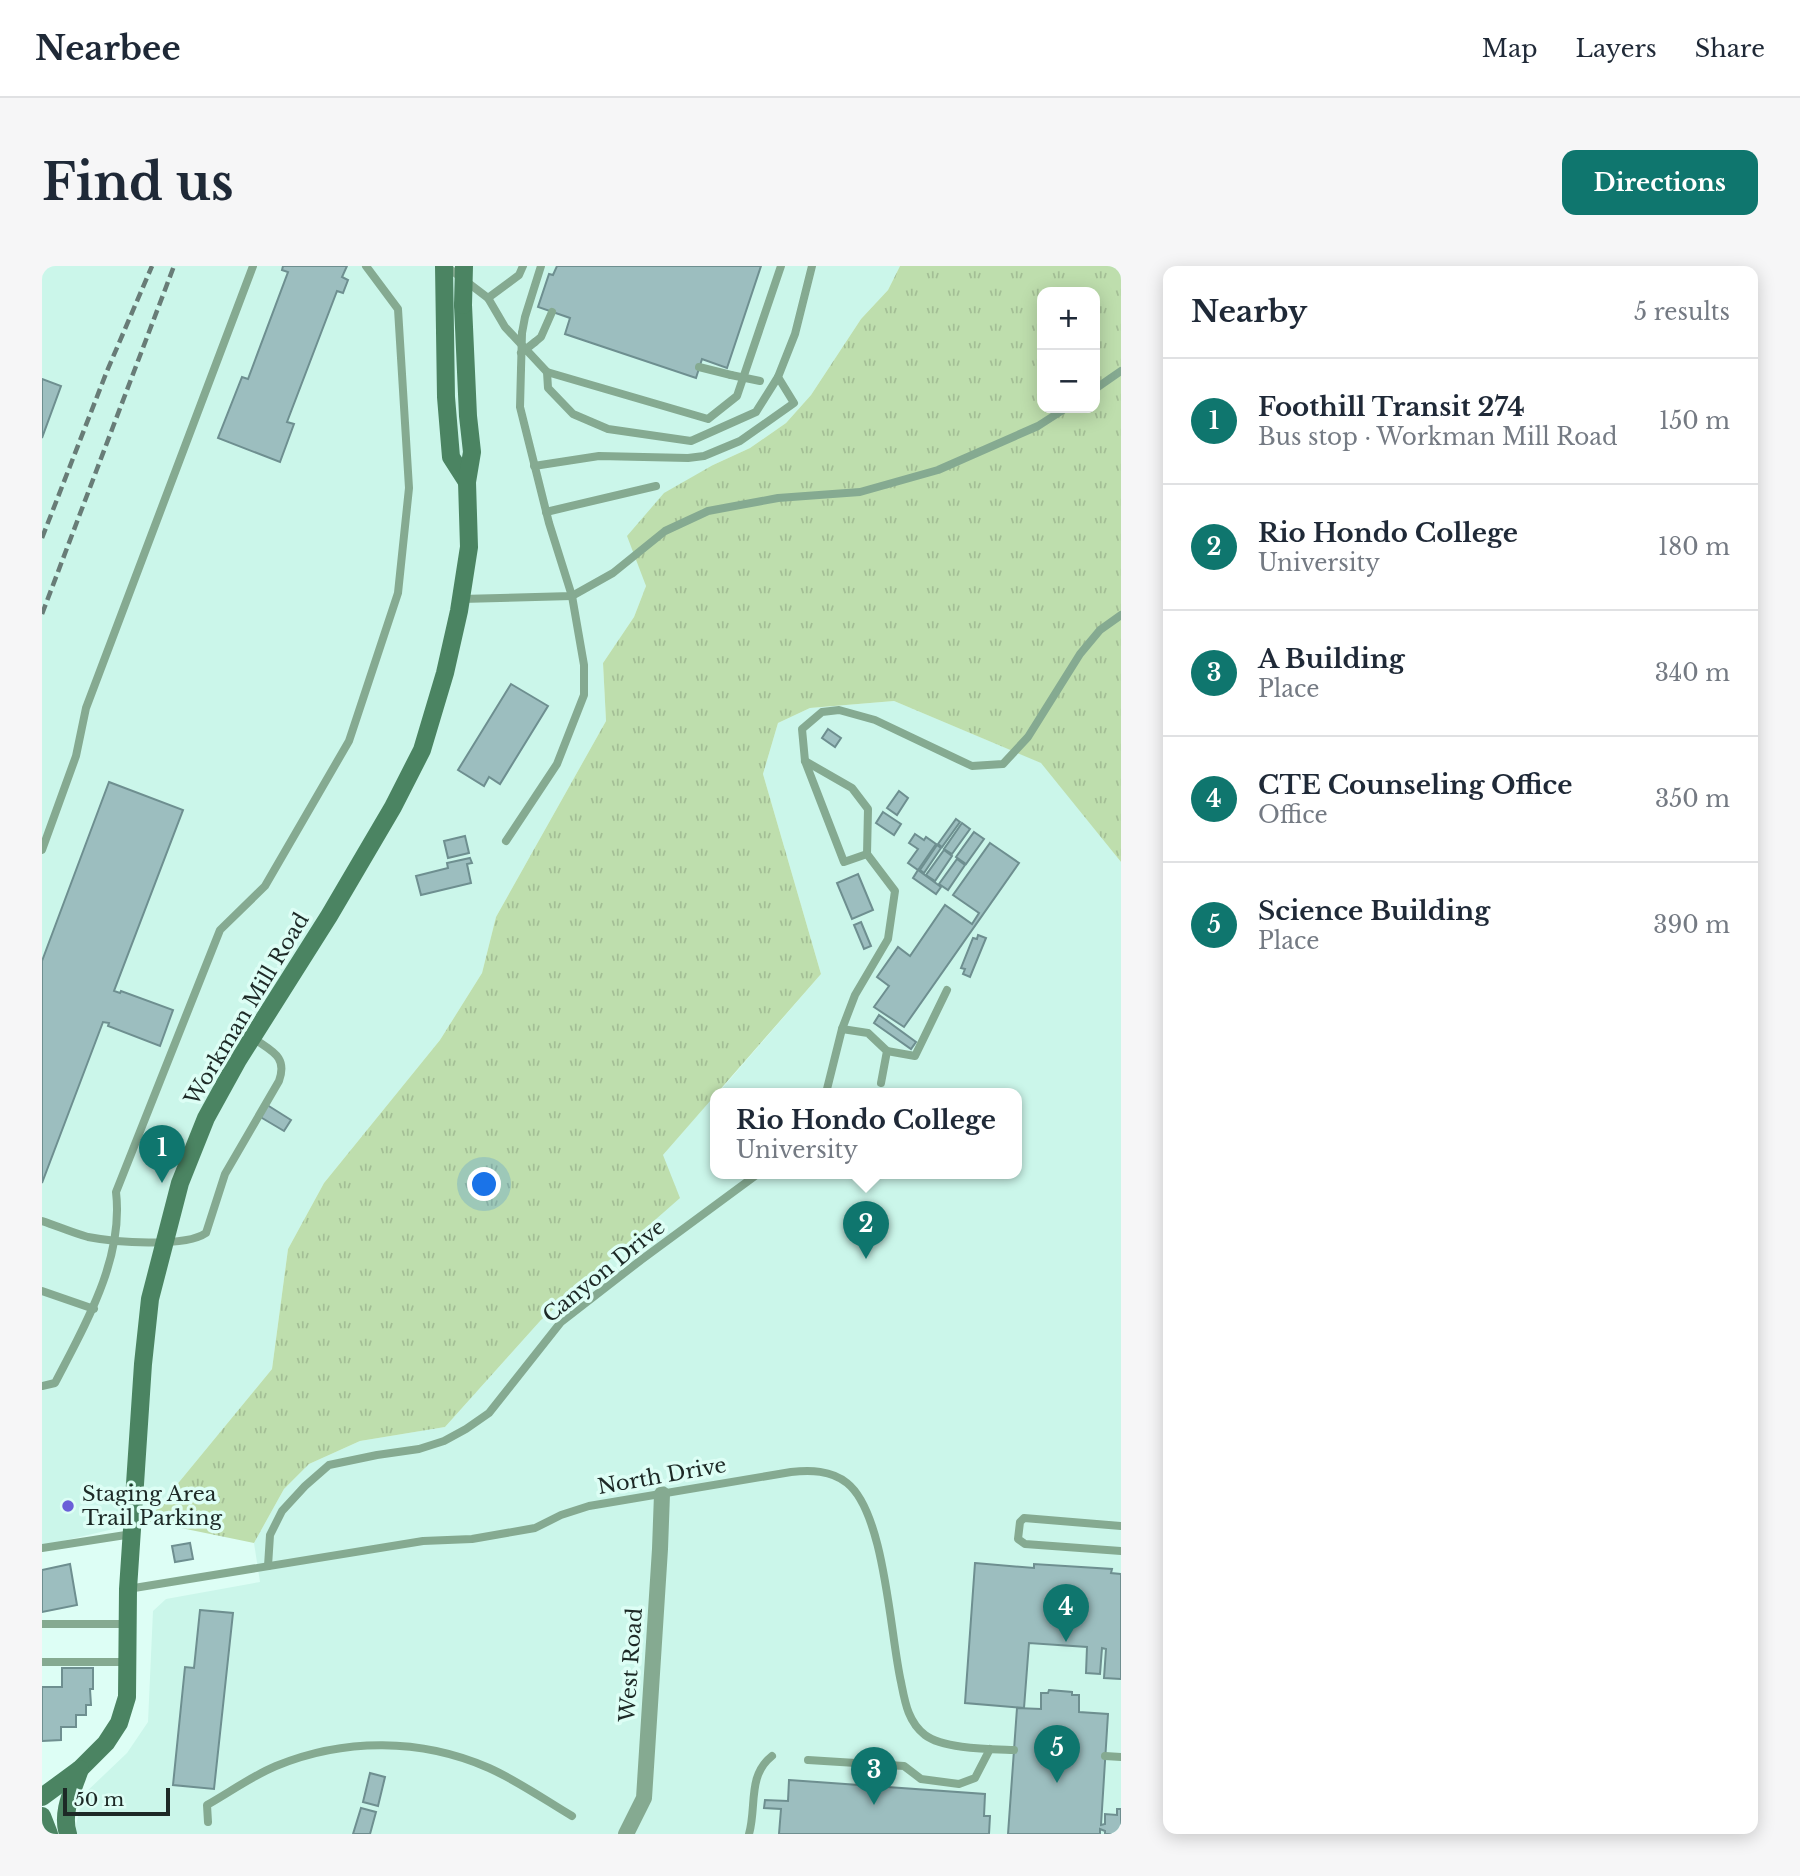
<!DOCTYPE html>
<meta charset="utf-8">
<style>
:root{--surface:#fff;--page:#f6f6f7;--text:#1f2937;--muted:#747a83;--line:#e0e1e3;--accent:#0f766e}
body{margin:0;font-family:"Libre Baskerville",serif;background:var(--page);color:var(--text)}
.controls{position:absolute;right:21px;top:21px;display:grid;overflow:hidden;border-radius:14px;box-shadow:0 4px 18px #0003}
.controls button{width:63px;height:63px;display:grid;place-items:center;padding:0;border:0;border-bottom:2px solid var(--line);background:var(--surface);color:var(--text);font:35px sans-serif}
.scale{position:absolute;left:21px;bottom:18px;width:107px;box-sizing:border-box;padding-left:7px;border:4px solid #1d2926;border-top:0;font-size:19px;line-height:24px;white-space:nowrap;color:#1d2926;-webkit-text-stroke:5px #ddfef5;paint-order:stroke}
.you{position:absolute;left:443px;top:919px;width:24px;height:24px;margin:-18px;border:5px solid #fff;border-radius:50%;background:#1a73e8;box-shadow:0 0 0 10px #1a73e833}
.badge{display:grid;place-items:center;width:46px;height:46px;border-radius:50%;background:var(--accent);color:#fff;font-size:23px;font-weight:700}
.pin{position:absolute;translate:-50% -58px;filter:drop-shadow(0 2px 4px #0008)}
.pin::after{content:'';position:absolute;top:37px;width:24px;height:21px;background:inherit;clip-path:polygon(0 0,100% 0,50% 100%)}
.popup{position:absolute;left:668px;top:822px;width:312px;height:91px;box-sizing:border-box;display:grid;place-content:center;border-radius:14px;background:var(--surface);filter:drop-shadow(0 2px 5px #0005);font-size:23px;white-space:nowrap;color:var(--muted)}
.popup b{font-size:26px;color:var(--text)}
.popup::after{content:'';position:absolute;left:50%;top:100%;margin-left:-14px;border:14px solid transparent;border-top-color:var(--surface)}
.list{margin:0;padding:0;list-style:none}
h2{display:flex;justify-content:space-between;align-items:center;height:91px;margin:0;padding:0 28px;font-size:30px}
h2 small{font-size:23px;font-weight:400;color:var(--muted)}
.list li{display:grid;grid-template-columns:46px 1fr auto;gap:21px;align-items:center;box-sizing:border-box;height:126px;padding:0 28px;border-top:2px solid var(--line)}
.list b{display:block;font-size:26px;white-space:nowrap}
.list p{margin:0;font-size:23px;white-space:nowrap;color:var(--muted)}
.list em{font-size:23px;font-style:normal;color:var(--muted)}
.map{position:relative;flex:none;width:1079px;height:1568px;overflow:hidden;border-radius:14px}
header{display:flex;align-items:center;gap:42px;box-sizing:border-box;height:98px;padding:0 35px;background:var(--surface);border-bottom:2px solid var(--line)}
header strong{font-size:33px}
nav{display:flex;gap:38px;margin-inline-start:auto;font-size:24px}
.intro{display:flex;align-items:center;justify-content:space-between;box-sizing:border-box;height:168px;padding:0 42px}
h1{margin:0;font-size:49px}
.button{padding:18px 32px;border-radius:14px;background:var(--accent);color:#fff;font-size:24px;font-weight:700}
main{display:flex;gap:42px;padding:0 42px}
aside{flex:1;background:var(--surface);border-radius:14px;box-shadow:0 4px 18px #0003}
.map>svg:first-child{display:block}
.built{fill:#cbf6ea}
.grass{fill:url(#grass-tufts);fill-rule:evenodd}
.building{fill:#9cbebf;stroke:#6e8f90;stroke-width:2}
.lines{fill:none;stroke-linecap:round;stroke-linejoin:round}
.lane{stroke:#85aa91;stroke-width:8}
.street{stroke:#85aa91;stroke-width:16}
.secondary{stroke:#4b8462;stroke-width:18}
.rail{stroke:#687c77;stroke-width:4.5;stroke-dasharray:10 5;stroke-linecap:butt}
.lane-bridge{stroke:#85aa91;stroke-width:8}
.secondary-bridge{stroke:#4b8462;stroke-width:18}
.poi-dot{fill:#6a5fd8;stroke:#ddfef5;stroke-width:2.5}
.labels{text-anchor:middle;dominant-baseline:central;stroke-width:7;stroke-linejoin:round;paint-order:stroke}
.street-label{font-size:21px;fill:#1d2926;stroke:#ddfef5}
.poi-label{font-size:21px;fill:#1d2926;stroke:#ddfef5;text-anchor:start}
</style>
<header>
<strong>Nearbee</strong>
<nav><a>Map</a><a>Layers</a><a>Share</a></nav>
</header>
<div class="intro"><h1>Find us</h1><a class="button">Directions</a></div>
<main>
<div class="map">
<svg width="1079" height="1568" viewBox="0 0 1079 1568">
<defs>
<pattern id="grass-tufts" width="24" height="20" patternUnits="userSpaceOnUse" patternTransform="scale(1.75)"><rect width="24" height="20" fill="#bedead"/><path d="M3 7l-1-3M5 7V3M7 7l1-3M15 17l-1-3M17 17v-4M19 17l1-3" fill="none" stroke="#a3be95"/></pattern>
</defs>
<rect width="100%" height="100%" fill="#ddfef5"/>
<g class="built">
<polygon points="0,0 858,0 846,24 819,53 769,129 744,157 708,182 671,199 600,305 604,320 592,351 561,397 564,455 454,651 440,707 398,774 282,917 246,983 230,1103 105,1255 0,1280"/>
<polygon points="852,435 1000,497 1079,596 1079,1568 32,1568 41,1529 85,1487 106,1456 111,1345 124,1333 218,1316 212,1277 242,1223 267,1198 318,1175 403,1161 499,1054 621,889 673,829 674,907 974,907 974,827 676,827 779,708 721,508 736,457 768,442"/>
</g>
<path class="grass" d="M858 0H1079V596L999 497 852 435 768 442 736 457 721 508 779 708 621 889 638 932 499 1054 403 1161 318 1175 267 1198 242 1223 212 1277 105 1255 230 1103 246 983 282 917 398 774 440 707 454 651 564 455 561 397 592 351 604 320 585 270 622 227 671 199 708 182 744 157 769 129 819 53 846 24ZM1000 26H1053V142H1000Z"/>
<g class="building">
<polygon points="241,0 305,0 300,11 306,14 301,27 295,25 245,156 252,158 238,196 176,172 200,111 206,113 246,6 240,4"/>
<polygon points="515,0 719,0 685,102 660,93 654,112 523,68 528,52 496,41 507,8 511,9"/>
<polygon points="0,113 19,120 0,172"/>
<polygon points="469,418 506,440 458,518 447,511 442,520 416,504"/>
<polygon points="786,463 799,472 793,481 780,472"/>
<polygon points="67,516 141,544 72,725 78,727 79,725 131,744 118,780 66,760 67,757 61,756 0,917 0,695"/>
<polygon points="857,525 866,532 855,549 845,542"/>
<polygon points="841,546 859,558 852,569 834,557"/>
<polygon points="914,553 918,556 900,581 896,578"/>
<polygon points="920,557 928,563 910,588 902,583"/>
<polygon points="932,566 942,573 924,598 914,591"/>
<polygon points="873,568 882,574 884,571 894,578 876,604 866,597 876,583 867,577"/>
<polygon points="423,570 427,587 406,592 402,575"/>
<polygon points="948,577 977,597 862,761 832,741 847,720 835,711 856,681 868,690 903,639 930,658 937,647 911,629"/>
<polygon points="895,579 899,582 882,607 878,604"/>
<polygon points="902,584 910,590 893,615 884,609"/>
<polygon points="428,592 430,597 425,598 429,617 379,629 374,610 406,602 405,597"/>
<polygon points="915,593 923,599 906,624 897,618"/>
<polygon points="876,604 899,621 894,628 871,612"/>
<polygon points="816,608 831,644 810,653 795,617"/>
<polygon points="819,656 829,680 822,683 812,659"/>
<polygon points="936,669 944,672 928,711 921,708 923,703 919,702 931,672 935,673"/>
<polygon points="837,749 874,776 869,783 832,757"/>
<polygon points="222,837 249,854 242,865 215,849"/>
<polygon points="148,1277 151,1293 133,1296 130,1280"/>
<polygon points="933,1297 992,1302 992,1298 1070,1303 1069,1307 1079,1308 1079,1413 1062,1412 1064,1383 1060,1382 1058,1408 1044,1407 1045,1381 987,1377 982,1442 923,1437"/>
<polygon points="28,1298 35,1339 0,1346 0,1304"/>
<polygon points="158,1344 191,1347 172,1523 131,1519 143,1401 152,1402"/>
<polygon points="20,1402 51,1402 51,1423 48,1423 49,1439 44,1439 44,1449 34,1449 34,1461 19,1461 19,1474 0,1475 0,1421 20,1421"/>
<polygon points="1007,1424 1030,1426 1030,1429 1037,1429 1037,1446 1066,1448 1059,1559 1063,1558 1063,1548 1075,1549 1075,1543 1079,1543 1079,1568 1063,1568 1063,1565 1058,1563 1058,1568 966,1568 975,1442 999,1443 999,1427 1006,1427"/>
<polygon points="328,1507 343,1511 336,1540 321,1536"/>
<polygon points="747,1514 943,1528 942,1550 948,1550 947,1568 737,1568 739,1543 722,1542 723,1534 746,1535"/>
<polygon points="319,1542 334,1546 328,1568 311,1568"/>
</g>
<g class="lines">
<g class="lane">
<polyline points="404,0 446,32 463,61 505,106 666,153 695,130 739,0"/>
<polyline points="446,32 477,9 481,0"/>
<polyline points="480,67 483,51 499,0"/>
<polyline points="493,76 499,71 510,46"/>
<polyline points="657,101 689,109"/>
<polyline points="505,106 506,122 531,148 566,163 649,175 714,146 736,111"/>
<polyline points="1053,123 1079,105"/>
<polyline points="492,200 557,190 646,192 662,190 698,175 752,137 736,111 753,68 770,0"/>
<polyline points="504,246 614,220"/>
<polyline points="419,333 530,330 571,307 623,265 666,245 736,232 818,226 896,204 996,160 1024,142"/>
<polyline points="763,495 810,522 826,543 825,588 853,625 846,673 813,729 800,763 784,827"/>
<polyline points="464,575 515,498 542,429 542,399 530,330 507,257 478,141 479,103"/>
<polyline points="0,584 34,490 44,442 211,0"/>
<polyline points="825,588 802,596 763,495 760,463 780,446 797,444 833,454 930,500 961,498 986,471 1038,388 1058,364 1079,349"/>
<polyline points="800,763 826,767 845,785 839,817"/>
<polyline points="845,785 873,790 905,724"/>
<path d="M0 955C15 960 31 967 46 971 72 976 142 982 164 967L183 908 237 815C246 790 229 785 211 772"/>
<polyline points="0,1025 52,1043"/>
<path d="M0 1120 13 1117C43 1059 82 993 74 926L178 664 223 620 307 475 356 327 367 222 356 43 324 0"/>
<polyline points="1079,1260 982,1252 978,1256 976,1273 983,1278 1079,1285"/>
<polyline points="0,1282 90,1268"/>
<polyline points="226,1300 228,1269 240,1245 263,1220 287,1199 335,1189 377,1183 402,1175 424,1163 447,1147 519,1056 599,994 717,907"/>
<path d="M86 1323 381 1275 430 1273 493 1262 519 1249 547 1240 749 1206C768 1204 789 1204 805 1217 843 1247 848 1368 859 1416 863 1436 866 1456 883 1469 901 1483 948 1483 972 1484"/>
<polyline points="0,1358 85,1358"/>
<polyline points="0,1396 85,1396"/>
<polyline points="1063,1490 1079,1491"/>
<polyline points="766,1494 862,1500 879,1513 917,1518 933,1512 948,1483"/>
<path d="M166 1556 165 1539C188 1526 210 1510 234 1500 302 1472 379 1472 447 1502 476 1515 503 1534 530 1550"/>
<path d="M707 1568C715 1540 705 1510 730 1490"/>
</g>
<polyline class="street" points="584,1568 602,1532 618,1283 620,1228"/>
<g class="secondary">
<polyline points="402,0 404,131 409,191 425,216"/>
<polyline points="0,1531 38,1503 64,1477 77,1457 85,1431 86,1323 101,1098 108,1033 138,917 164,852 196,794 287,650 351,541 380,484 403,407 417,345 427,281 425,216 430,186 426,150 421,39"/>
<polyline points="0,1550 7,1568"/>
<path d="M26 1568C19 1546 31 1524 38 1503"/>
</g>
<g class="rail">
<polyline points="0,272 65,105 110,0"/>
<polyline points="0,348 132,0"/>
</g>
<g class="lane-bridge">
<polyline points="479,87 493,76"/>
<polyline points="479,103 480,67"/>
<polyline points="689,109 718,115"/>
</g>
<polyline class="secondary-bridge" points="421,39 422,0"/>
</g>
<circle class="poi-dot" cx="26" cy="1240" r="7"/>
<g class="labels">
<g class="street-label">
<text transform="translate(205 743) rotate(-59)">Workman Mill Road</text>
<text transform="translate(562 1005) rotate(-39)">Canyon Drive</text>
<text transform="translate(620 1210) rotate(-10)">North Drive</text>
<text transform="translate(589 1399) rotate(-86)">West Road</text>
</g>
<g class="poi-label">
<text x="40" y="1228">Staging Area<tspan x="40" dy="24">Trail Parking</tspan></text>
</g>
</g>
</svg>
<div class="controls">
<button>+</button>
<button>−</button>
</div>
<div class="scale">50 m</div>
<div class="you"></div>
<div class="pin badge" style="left:120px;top:917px">1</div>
<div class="pin badge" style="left:824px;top:993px">2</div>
<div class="popup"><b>Rio Hondo College</b>University</div>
<div class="pin badge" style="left:832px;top:1539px">3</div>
<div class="pin badge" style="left:1024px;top:1376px">4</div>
<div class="pin badge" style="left:1015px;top:1517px">5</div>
</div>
<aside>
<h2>Nearby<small>5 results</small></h2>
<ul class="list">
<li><span class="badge">1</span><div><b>Foothill Transit 274</b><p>Bus stop · Workman Mill Road</p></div><em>150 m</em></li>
<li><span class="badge">2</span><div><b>Rio Hondo College</b><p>University</p></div><em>180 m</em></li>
<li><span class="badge">3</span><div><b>A Building</b><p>Place</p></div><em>340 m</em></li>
<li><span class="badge">4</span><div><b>CTE Counseling Office</b><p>Office</p></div><em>350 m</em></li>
<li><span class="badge">5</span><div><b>Science Building</b><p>Place</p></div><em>390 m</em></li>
</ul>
</aside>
</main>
